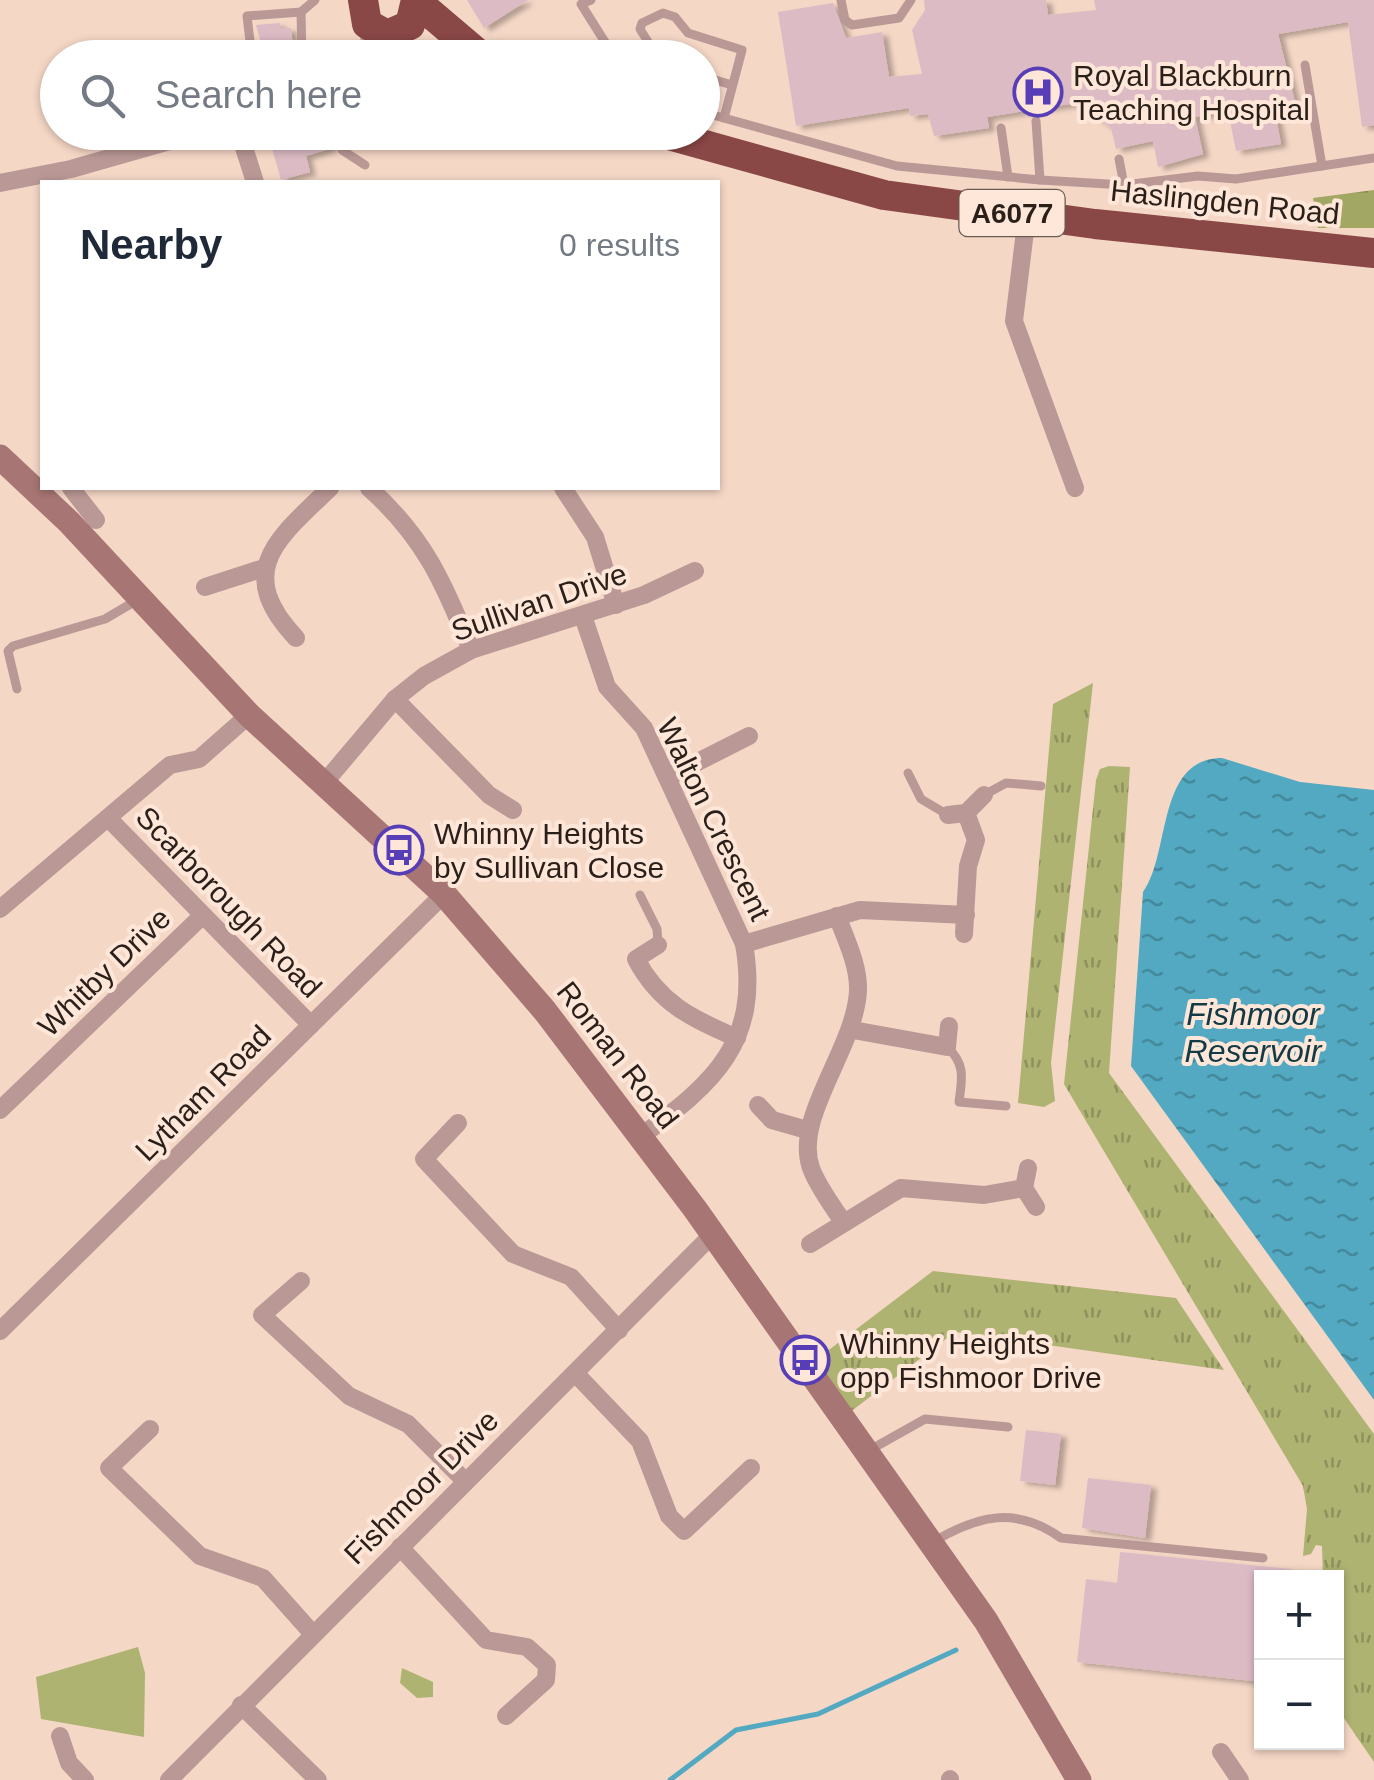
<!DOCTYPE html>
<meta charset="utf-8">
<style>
:root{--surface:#fff;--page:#f6f6f7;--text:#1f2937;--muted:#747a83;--line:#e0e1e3}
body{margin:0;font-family:Helvetica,sans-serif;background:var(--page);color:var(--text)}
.controls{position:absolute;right:30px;bottom:30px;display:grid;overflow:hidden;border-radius:0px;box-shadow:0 2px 8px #0004}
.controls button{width:90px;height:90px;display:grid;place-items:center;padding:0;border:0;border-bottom:2px solid var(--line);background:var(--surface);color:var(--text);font:50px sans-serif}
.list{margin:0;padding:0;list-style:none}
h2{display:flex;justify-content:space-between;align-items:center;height:130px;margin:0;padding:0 40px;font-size:42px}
h2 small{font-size:32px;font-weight:400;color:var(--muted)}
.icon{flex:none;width:55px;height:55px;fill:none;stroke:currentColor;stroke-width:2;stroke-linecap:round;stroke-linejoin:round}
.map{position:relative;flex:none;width:1374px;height:1780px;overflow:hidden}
.search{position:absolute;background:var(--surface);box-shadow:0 2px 8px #0004;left:40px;top:40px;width:680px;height:110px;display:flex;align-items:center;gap:25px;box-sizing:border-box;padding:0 35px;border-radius:55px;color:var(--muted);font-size:38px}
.panel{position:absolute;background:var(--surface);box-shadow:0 2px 8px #0004;left:40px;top:180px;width:680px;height:310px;border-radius:0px}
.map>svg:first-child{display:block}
.grass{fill:url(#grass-tufts)}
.forest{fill:url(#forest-firs)}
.park{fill:#aeb372}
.water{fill:url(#water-ripples)}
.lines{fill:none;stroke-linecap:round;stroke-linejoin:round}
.stream{stroke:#52a9c1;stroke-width:5}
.building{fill:#ddbbc5;filter:url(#shadow)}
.lane{stroke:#ba9896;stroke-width:9}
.street{stroke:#ba9896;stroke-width:18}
.secondary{stroke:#a77674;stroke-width:25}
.highway{stroke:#894746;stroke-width:30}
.labels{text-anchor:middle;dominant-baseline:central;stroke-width:8;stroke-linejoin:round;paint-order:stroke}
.shield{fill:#fee6d8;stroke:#6a5b52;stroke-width:2.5}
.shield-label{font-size:28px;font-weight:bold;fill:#2a1f19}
.poi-label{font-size:30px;fill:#2a1f19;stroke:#fee6d8;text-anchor:start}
.street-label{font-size:30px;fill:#2a1f19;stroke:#fee6d8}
.water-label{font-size:32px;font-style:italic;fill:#113a45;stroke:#fee6d8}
</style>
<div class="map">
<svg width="1374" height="1780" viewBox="0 0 1374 1780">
<defs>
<pattern id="grass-tufts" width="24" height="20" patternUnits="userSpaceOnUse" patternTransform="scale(2.5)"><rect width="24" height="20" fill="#aeb372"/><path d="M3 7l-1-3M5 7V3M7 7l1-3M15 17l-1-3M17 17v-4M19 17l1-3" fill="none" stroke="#8e915d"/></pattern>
<pattern id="forest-firs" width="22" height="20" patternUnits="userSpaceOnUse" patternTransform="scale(2.5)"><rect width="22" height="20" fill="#a2a763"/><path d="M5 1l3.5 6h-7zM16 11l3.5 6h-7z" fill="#848751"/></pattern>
<pattern id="water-ripples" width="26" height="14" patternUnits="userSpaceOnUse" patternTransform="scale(2.5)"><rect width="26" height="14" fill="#52a9c1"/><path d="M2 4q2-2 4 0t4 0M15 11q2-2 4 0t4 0" fill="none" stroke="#44899c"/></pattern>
<filter id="shadow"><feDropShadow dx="6" dy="3.5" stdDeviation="2.5" flood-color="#0004"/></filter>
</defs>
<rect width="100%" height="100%" fill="#f5d7c6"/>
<g class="grass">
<polygon points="1093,683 1051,1063 1055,1101 1044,1107 1018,1103 1053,704"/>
<polygon points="1109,766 1130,767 1109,1073 1374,1434 1374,1762 1337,1708 1336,1578 1323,1577 1322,1546 1316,1545 1311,1554 1303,1556 1307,1509 1303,1486 1064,1084 1096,780 1100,769"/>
<polygon points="933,1271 1176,1298 1224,1370 955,1332 845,1416 809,1365"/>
</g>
<polygon class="forest" points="1374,190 1374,228 1318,228 1313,198"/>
<g class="park">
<polygon points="138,1647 145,1673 144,1737 41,1719 36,1677"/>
<polygon points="402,1668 433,1682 433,1697 417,1698 400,1683"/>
</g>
<path class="water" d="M1222 758 1300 782 1374 790V1400L1131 1066 1143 892C1171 854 1156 758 1222 758Z"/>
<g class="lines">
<polyline class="stream" points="670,1780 736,1730 818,1714 956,1650"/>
</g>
<g class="building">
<polygon points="467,0 528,0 484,28"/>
<polygon points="924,0 1046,0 1048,15 1096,10 1094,0 1374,0 1374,125 1362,127 1348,22 1278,34 1295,102 1274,107 1281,144 1236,151 1228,111 1195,117 1203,154 1158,167 1153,141 1116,149 1111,128 1076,103 987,117 989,128 934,136 928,114 910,116 909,108 796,126 778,12 833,3 846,38 882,32 889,77 922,74 912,30 925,10"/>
<polygon points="280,23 280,28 291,28 294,58 265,58 256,25"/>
<polygon points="298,132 326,132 332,148 306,156 310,172 281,180 270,141"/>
<polygon points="1026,1430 1061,1434 1055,1485 1020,1481"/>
<polygon points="1088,1478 1151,1485 1145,1538 1082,1528"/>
<polygon points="1120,1552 1291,1569 1290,1578 1262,1578 1262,1682 1077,1662 1086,1579 1117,1583"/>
</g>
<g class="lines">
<g class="lane">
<polyline points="591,0 581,4 615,58"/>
<polyline points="841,0 845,20 852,25 899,18 911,0"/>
<polyline points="301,12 302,58"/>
<polyline points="252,58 247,16 301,12 315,0"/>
<polyline points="658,58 640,29 642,23 663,13 675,17 688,33 742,50 724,118"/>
<polyline points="1305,65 1322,166"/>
<polyline points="702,76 732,85"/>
<polyline points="702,112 897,166 1040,180 1124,185 1198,176 1236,179 1374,158"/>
<polyline points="1036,121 1040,180"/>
<polyline points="1001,128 1008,177"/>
<polyline points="334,132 342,150 365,165"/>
<polyline points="1119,159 1124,185"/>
<polyline points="17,689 8,651 13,646 105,619 139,599"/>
<polyline points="908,773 921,799 948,815"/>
<polyline points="984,795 1006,783 1041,786"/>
<polyline points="640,895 657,929 658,945"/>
<path d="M947 1047C966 1064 962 1079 959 1102L1006 1106"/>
<polyline points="868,1451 925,1419 1008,1427"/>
<path d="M933 1542C978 1515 1016 1506 1061 1538L1263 1558"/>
</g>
<g class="street">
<polyline points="367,24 373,58"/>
<polyline points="239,132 255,182"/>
<polyline points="0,183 71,169 201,132"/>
<polyline points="1027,215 1014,321 1075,488"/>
<polyline points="71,488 96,520"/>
<path d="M369 488C424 537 444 583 471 650"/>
<polyline points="563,488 595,537 616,605"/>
<polyline points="205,587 264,568"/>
<path d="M583 616 607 687 644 728 744 944C761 1042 714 1083 641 1136"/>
<path d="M296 638C233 571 278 538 330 488"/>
<polyline points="395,699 489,795 513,810"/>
<polyline points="668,777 749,736"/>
<polyline points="325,782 395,699 424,676 471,650 644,595 695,571"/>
<polyline points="948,815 966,813 984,795"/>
<polyline points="108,818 311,1025"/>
<polyline points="0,909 170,765 199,759 249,715"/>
<path d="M837 916C846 939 859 966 858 991 855 1049 793 1117 811 1168 818 1187 832 1205 843 1222"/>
<polyline points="964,934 968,866 976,840 966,813"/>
<polyline points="744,944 860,910 966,915"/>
<path d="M658 945 636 959C659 1003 692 1019 737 1038"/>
<polyline points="853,1030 947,1047 949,1026"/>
<polyline points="758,1105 772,1120 807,1130"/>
<polyline points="0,1110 202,916"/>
<polyline points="458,1123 424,1159 513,1254 571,1277 619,1330"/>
<polyline points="1028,1168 1024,1188 1036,1207"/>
<polyline points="810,1244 901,1188 984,1195 1024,1188"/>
<polyline points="301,1281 262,1315 349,1396 408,1424 465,1481"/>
<polyline points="0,1331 444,894"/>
<polyline points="576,1374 640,1441 669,1516 684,1531 751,1468"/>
<polyline points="150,1429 109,1468 200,1556 263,1578 312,1633"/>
<polyline points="400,1547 486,1640 527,1647 547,1665 546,1680 506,1716"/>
<polyline points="241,1705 318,1780"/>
<polyline points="60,1736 69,1763 85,1780"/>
<polyline points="1221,1752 1240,1780"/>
<polyline points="169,1780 712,1235"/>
<polyline points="950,1780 950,1779"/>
</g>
<polyline class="secondary" points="0,457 69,522 249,715 444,894 545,1011 695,1209 986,1621 1079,1780"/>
<g class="highway">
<polyline points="363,0 367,24 387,35 410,25 416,0"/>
<polyline points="416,1 483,58"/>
<polyline points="658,132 884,195 1095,224 1374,253"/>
</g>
</g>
<defs>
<g id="hospital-ring" transform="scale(2.5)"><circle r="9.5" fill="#fee6d8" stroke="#573eb6" stroke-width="1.5"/><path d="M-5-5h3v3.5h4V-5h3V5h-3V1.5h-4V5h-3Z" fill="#573eb6"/></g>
<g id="bus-ring" transform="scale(2.5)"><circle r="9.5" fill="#fee6d8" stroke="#573eb6" stroke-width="1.5"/><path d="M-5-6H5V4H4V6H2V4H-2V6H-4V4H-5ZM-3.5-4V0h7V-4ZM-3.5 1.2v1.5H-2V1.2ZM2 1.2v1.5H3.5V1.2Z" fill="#573eb6"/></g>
</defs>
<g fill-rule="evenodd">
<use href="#hospital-ring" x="1038" y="92"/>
<use href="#bus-ring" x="399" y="850"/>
<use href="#bus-ring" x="805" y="1360"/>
</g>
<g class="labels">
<rect class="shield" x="959.5" y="190" width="105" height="46" rx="8"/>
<g class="shield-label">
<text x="1012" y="213">A6077</text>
</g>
<g class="poi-label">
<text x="1073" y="75">Royal Blackburn<tspan x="1073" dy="34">Teaching Hospital</tspan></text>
<text x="434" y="833">Whinny Heights<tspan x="434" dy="34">by Sullivan Close</tspan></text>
<text x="840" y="1343">Whinny Heights<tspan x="840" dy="34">opp Fishmoor Drive</tspan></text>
</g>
<g class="street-label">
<text transform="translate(1225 202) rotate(6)">Haslingden Road</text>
<text transform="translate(539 602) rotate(-19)">Sullivan Drive</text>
<text transform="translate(714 819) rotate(64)">Walton Crescent</text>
<text transform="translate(229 902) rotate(46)">Scarborough Road</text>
<text transform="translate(104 972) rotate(-44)">Whitby Drive</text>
<text transform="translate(618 1055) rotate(52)">Roman Road</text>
<text transform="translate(203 1093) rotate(-45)">Lytham Road</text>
<text transform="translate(421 1487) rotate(-45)">Fishmoor Drive</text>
</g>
<g class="water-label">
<text x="1253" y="1014">Fishmoor<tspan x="1253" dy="37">Reservoir</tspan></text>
</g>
</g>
</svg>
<div class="controls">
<button>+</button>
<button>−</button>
</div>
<div class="search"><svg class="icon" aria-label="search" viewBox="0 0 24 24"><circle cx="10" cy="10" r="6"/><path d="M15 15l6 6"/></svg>Search here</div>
<section class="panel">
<h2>Nearby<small>0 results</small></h2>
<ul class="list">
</ul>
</section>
</div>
